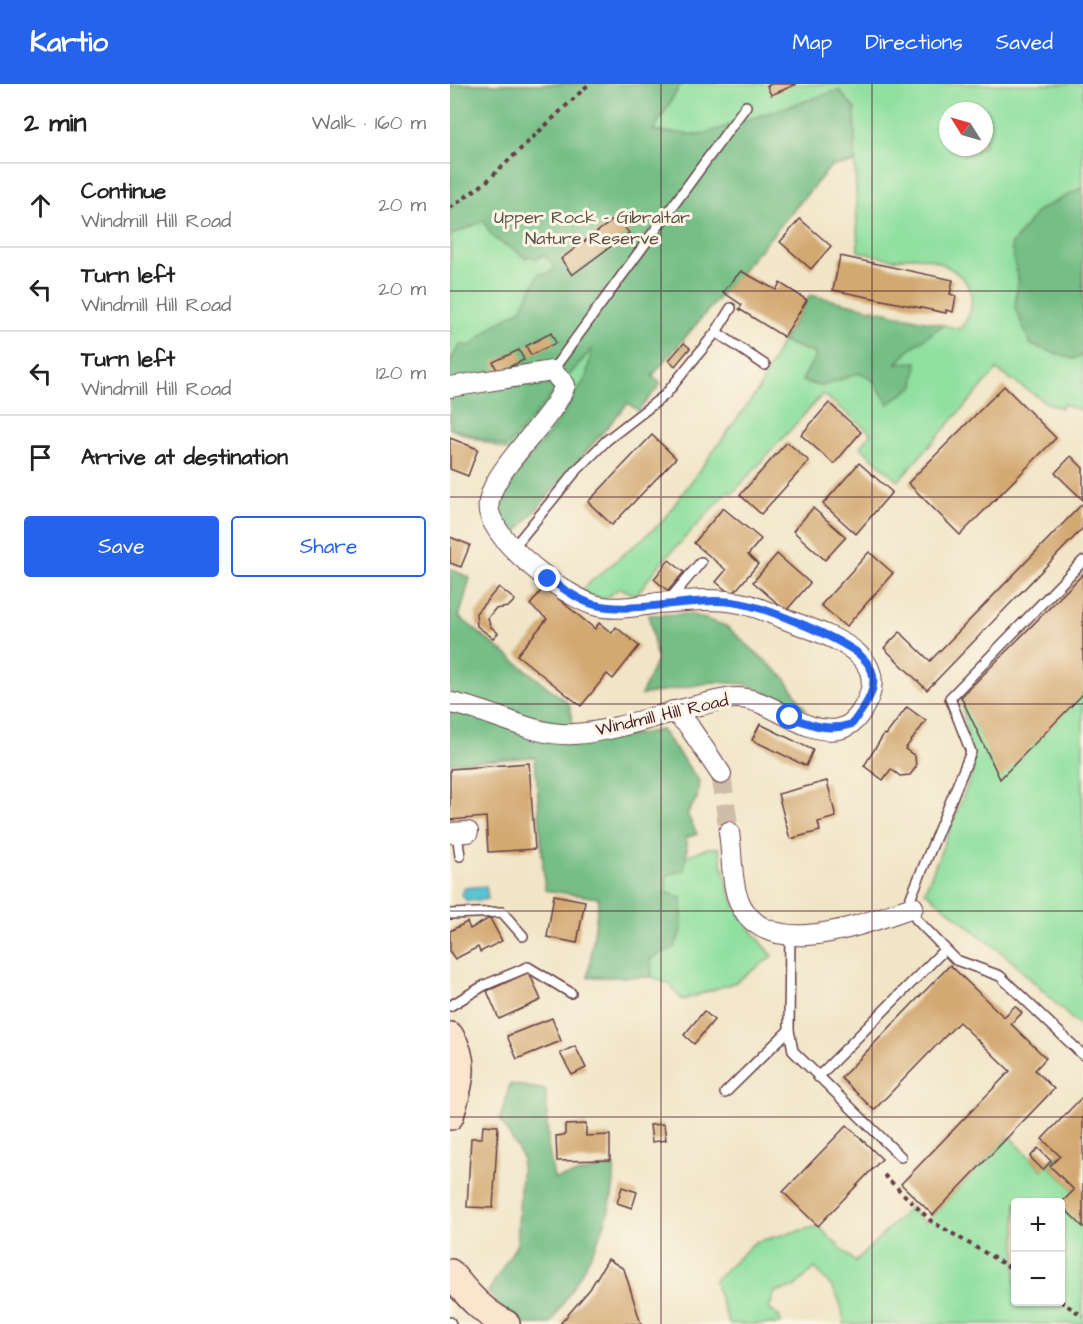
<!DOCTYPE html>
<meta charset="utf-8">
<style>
:root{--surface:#fff;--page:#f6f6f6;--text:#222;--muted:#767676;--line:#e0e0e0;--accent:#2563eb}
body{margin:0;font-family:"Architects Daughter",sans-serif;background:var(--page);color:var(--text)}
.controls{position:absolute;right:18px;bottom:18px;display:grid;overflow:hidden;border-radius:6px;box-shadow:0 2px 4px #0004}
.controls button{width:54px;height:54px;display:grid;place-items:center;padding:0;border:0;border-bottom:2px solid var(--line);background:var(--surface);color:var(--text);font:30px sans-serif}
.compass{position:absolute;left:489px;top:18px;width:54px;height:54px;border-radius:50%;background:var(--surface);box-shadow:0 2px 4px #0004;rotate:307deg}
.stop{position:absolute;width:18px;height:18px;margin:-14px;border:4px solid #2563eb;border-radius:50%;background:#fff}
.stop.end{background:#2563eb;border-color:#fff;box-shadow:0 2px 6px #0008}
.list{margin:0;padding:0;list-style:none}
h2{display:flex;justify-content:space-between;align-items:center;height:78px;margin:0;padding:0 24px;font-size:26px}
h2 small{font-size:20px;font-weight:400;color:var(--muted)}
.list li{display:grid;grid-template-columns:39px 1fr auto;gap:18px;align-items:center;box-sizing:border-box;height:84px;padding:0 24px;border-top:2px solid var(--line)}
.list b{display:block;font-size:22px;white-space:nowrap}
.list p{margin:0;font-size:20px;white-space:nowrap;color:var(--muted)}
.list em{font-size:20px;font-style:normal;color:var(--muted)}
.actions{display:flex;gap:12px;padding:18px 24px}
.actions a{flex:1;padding:14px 0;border:2px solid var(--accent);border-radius:6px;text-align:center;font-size:21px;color:var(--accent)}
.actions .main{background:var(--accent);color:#fff}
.icon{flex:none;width:33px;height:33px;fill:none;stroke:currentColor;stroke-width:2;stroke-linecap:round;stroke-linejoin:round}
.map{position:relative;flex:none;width:633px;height:1240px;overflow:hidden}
header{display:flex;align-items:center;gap:36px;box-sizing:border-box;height:84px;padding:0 30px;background:var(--accent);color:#fff}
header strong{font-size:28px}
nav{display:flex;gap:33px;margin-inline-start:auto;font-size:21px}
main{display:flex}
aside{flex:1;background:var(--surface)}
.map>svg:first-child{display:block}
.green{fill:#90e0a0;stroke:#6d8066;stroke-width:1.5;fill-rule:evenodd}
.forest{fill:#74be86;stroke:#5f6e58;stroke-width:1.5}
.water{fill:#59c5d2;stroke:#52727e;stroke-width:1.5}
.building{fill:#d3a972}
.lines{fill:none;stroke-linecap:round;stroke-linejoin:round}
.street-tunnel{stroke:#d0bda9;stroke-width:20;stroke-dasharray:20 10;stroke-linecap:butt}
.lane-casing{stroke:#633d43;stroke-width:12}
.street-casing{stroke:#633d43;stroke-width:22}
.secondary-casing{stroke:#633d43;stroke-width:30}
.path{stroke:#633d43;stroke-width:4;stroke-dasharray:4.5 4.5;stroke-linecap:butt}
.lane{stroke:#fff;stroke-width:9}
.street{stroke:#fff;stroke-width:20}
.secondary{stroke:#fbe5cf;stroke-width:27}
.route{stroke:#2563eb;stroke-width:8}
.grid{fill:none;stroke:#4a1f2b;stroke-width:1.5;stroke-opacity:0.55}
.labels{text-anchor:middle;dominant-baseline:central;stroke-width:6;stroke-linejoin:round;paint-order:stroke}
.park-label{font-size:18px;fill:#5c4f48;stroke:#fcf5e5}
.street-label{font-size:18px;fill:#4a1f2b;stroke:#fcf5e5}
</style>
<header>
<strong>Kartio</strong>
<nav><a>Map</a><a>Directions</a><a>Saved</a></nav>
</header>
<main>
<aside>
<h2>2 min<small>Walk · 160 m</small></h2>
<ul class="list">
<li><svg class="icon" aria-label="ahead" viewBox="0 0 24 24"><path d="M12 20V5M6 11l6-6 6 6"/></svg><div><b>Continue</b><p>Windmill Hill Road</p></div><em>20 m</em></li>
<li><svg class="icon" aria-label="left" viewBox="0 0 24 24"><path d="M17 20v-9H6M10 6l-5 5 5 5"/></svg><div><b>Turn left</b><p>Windmill Hill Road</p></div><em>20 m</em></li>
<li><svg class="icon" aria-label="left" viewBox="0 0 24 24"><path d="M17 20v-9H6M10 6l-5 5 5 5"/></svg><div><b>Turn left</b><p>Windmill Hill Road</p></div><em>120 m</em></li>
<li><svg class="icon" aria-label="arrive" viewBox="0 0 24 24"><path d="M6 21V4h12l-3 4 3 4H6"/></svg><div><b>Arrive at destination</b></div></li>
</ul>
<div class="actions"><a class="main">Save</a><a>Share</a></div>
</aside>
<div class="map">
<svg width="633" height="1240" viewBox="0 0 633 1240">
<rect width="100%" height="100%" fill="#fcf5e5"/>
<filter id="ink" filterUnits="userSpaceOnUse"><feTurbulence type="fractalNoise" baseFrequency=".0167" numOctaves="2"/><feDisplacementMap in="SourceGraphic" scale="12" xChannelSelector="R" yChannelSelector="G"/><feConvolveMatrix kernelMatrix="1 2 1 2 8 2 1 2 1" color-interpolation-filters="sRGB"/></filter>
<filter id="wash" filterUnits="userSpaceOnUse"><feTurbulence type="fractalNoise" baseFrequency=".008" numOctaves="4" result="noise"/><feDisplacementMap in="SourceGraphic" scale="24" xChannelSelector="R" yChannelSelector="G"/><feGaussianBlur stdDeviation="1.35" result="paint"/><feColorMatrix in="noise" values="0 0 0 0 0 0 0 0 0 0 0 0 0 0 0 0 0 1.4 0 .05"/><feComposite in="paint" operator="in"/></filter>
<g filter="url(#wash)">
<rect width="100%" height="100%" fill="#f1e5c8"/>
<g class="green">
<path d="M0 0H633V327L613 320 611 324 597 319 547 286 448 397 410 363 421 349 373 310 282 410 279 407 211 479 186 511 170 504 153 516 130 507 211 439 309 305 332 257 366 270 352 297 372 302 409 289 423 296 439 320 445 282 461 264 493 241 510 245C519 235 523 225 521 211 517 187 481 171 458 173 453 173 449 176 444 175 432 174 420 170 408 167L405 79 381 82 202 292 211 300 178 319 64 451 56 403 78 374 0 345ZM498 27H534V63H498Z"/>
<path d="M0 485 20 494 9 533 119 620 127 661 211 646 249 697 247 714 237 730 247 750 235 754 236 772 258 764H269C279 818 287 831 323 872L286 898 232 916 220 900 202 893H138L149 814 95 806 85 673 0 608Z"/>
<polygon points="633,490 633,946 562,877 475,807 523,688 511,613"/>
<path d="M559 1052 592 1086 608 1070 610 1072 600 1083 624 1106 633 1143V1240H394C393 1215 382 1201 365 1184L343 1204 325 1208 319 1225 329 1232 331 1240H279L264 1197 305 1158 368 1142 405 1178 460 1123 475 1139ZM566 1118H610V1218H566Z"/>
</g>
<g class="forest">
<path d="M0 0H231L203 47 250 51 389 6 405 25V79L381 82 202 292 211 300 188 327 178 319 64 451 46 426 56 403 104 344 136 294 142 265 57 363 0 344V278L10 260 20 262 45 241 71 225 89 190 101 188 105 182 94 171 86 175 81 172 75 174C55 155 46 166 34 137L1 151 0 188Z"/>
<polygon points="633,103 633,271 623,275 581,261 565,224 568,194 561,162 587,127"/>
<polygon points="360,211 493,241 461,264 447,279 467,278 464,302 438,320 423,296 409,289 372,302 352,297 366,270 332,257"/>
<polygon points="0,485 20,494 9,533 119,620 127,661 211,646 249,697 247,714 237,730 247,750 235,754 237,765 234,786 217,791 216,808 232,814 232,846 224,864 201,874 202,893 138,893 149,814 95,806 85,673 0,679"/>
<polygon points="240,530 276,542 335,594 356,626 295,600 263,598 191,611 207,576 199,531"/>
<path d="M60 1000 96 1006 98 1061 104 1095 164 1082C167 1141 129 1191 101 1240H45L52 1225 38 1208 67 1160 72 1073 50 1035Z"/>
</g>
<polygon class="water" points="36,802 38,815 17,817 11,810 15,804"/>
<g id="blocks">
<g class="building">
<polygon points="321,0 347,0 321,11 317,2"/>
<polygon points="167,133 179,149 122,191 111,175"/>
<polygon points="350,135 381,162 361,185 330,158"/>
<polygon points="390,172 503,196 500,210 506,212 503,228 496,226 496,229 383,206"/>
<polygon points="291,187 326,206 330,199 357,216 334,253 289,225 292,221 273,208"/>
<polygon points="101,249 106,259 81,271 76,262"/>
<polygon points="234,259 240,264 225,282 219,276"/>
<polygon points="69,266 74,276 48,288 43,278"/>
<polygon points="554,302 606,354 510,451 458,399"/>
<polygon points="379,319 411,348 384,380 351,351"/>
<polygon points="202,351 226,374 162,441 138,418"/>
<polygon points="0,354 28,365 18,392 0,385"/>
<polygon points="337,358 359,377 311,430 290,411"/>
<polygon points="621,372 633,384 633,416 605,389"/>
<polygon points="409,379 442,408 406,450 373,420"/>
<polygon points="633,419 633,444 477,606 434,564 450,548 480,577"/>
<polygon points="273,424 311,455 298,471 308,480 282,511 266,498 276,486 244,459"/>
<polygon points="363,424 396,453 375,476 343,447"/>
<polygon points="0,453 20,461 11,483 0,479"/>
<polygon points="419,468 443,489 396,543 371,521"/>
<polygon points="327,470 360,499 336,527 303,498"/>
<polygon points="219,476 234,488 218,507 204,495"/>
<polygon points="633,490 633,610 550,695 511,613"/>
<polygon points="49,503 65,516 58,523 45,525 38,534 40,542 48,549 43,554 27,542 26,529"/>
<polygon points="94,503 145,545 149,539 162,549 166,543 189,562 163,595 157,590 131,622 67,571 97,535 80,521"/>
<polygon points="457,623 476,637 455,665 465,672 466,683 460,691 450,692 441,685 433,696 414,682 434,650 436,651"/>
<polygon points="310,640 363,666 356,682 302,656"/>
<polygon points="79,679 85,765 38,768 36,733 0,736 0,685"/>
<polygon points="377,697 386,733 368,738 370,747 340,755 328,710"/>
<polygon points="104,811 135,817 127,859 97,853"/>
<polygon points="40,834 52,857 30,868 28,863 5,875 0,868 0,847 17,838 20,845"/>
<polygon points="500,881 554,933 565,922 572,929 561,940 596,974 585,986 604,1005 483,1131 451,1100 560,987 509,938 424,1026 391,994"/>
<polygon points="79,888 91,916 49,935 37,907"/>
<polygon points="254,927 264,936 244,960 234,951"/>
<polygon points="102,934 111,957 67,975 57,952"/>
<polygon points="125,962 136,984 122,991 110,969"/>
<polygon points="633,1012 633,1143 610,1120 624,1106 600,1082 610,1072 592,1055"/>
<polygon points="136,1040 136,1052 160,1051 160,1076 107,1077 106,1052 115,1051 115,1041"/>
<polygon points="214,1040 216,1056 202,1058 200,1041"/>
<polygon points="33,1041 48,1042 43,1124 17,1123 21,1054 32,1054"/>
<polygon points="397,1041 432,1075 368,1142 333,1108"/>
<polygon points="588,1064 601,1077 593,1086 580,1073"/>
<polygon points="172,1103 187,1108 182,1124 167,1119"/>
<polygon points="158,1175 174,1185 191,1240 110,1240 140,1205"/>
</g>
</g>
</g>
<g filter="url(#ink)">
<use href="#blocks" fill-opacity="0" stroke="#633d43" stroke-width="1.5"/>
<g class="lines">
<polyline class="street-tunnel" points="271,690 279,748"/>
<g class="lane-casing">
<g id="lane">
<polyline points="266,248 315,281"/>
<polyline points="102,287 296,22"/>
<polyline points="63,464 126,387 157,356 215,311 266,248 281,224"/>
<polyline points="633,477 500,614 521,668 461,813 466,835 506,876 550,892 633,971"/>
<polyline points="220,515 251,478"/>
<polyline points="7,749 10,772"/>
<polyline points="0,830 52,828 73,852"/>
<polyline points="340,851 339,946 343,967 451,1073"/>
<polyline points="0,922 35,901 78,883 121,909"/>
<polyline points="368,993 491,869"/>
<polyline points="275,1009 339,946"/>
<polyline points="0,1238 1,1240"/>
</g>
</g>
<g class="street-casing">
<g id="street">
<path d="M0 303 102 287 115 301C103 339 27 396 40 431 51 463 113 511 144 521 164 527 189 522 208 519 232 517 260 514 284 518 303 520 322 530 340 537 377 551 443 570 415 621 409 632 402 642 389 645 353 652 322 614 287 614 275 614 262 618 250 621 209 630 167 647 124 650 82 653 41 625 0 619"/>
<polyline points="223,627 238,641 271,690"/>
<path d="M279 748C282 768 281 793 287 812 311 883 415 839 463 823"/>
<polyline points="0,749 18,748"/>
</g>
</g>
<g class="secondary-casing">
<g id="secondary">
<path d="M0 952C18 980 8 1002 0 1032"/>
<path d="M0 1189C16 1209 32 1228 56 1240"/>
</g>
</g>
<g class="path">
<polyline points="0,124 35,99 139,0"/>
<polyline points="434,1091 481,1137 566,1187"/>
<polyline points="610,1217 633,1232"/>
</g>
<use href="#lane" class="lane"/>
<use href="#street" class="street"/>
<use href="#secondary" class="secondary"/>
</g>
</g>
<g class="lines" filter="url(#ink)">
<path class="route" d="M98 495C112 503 130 518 146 521 185 530 240 513 282 518 312 521 379 550 405 567 412 572 422 582 423 592 426 610 411 627 402 640 378 648 362 641 340 633"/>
</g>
<path class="grid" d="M211 0V1240M422 0V1240M0 207H633M0 413H633M0 620H633M0 827H633M0 1033H633"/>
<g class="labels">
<g class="park-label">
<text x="142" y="133">Upper Rock - Gibraltar<tspan x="142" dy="21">Nature Reserve</tspan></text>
</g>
<g class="street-label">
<text transform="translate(212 631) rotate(-13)">Windmill Hill Road</text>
</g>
</g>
</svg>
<div class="controls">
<button>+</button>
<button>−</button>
</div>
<svg class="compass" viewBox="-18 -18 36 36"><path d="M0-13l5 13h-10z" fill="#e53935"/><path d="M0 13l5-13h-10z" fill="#767676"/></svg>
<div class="stop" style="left:340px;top:633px"></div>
<div class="stop end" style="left:98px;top:495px"></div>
</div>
</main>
